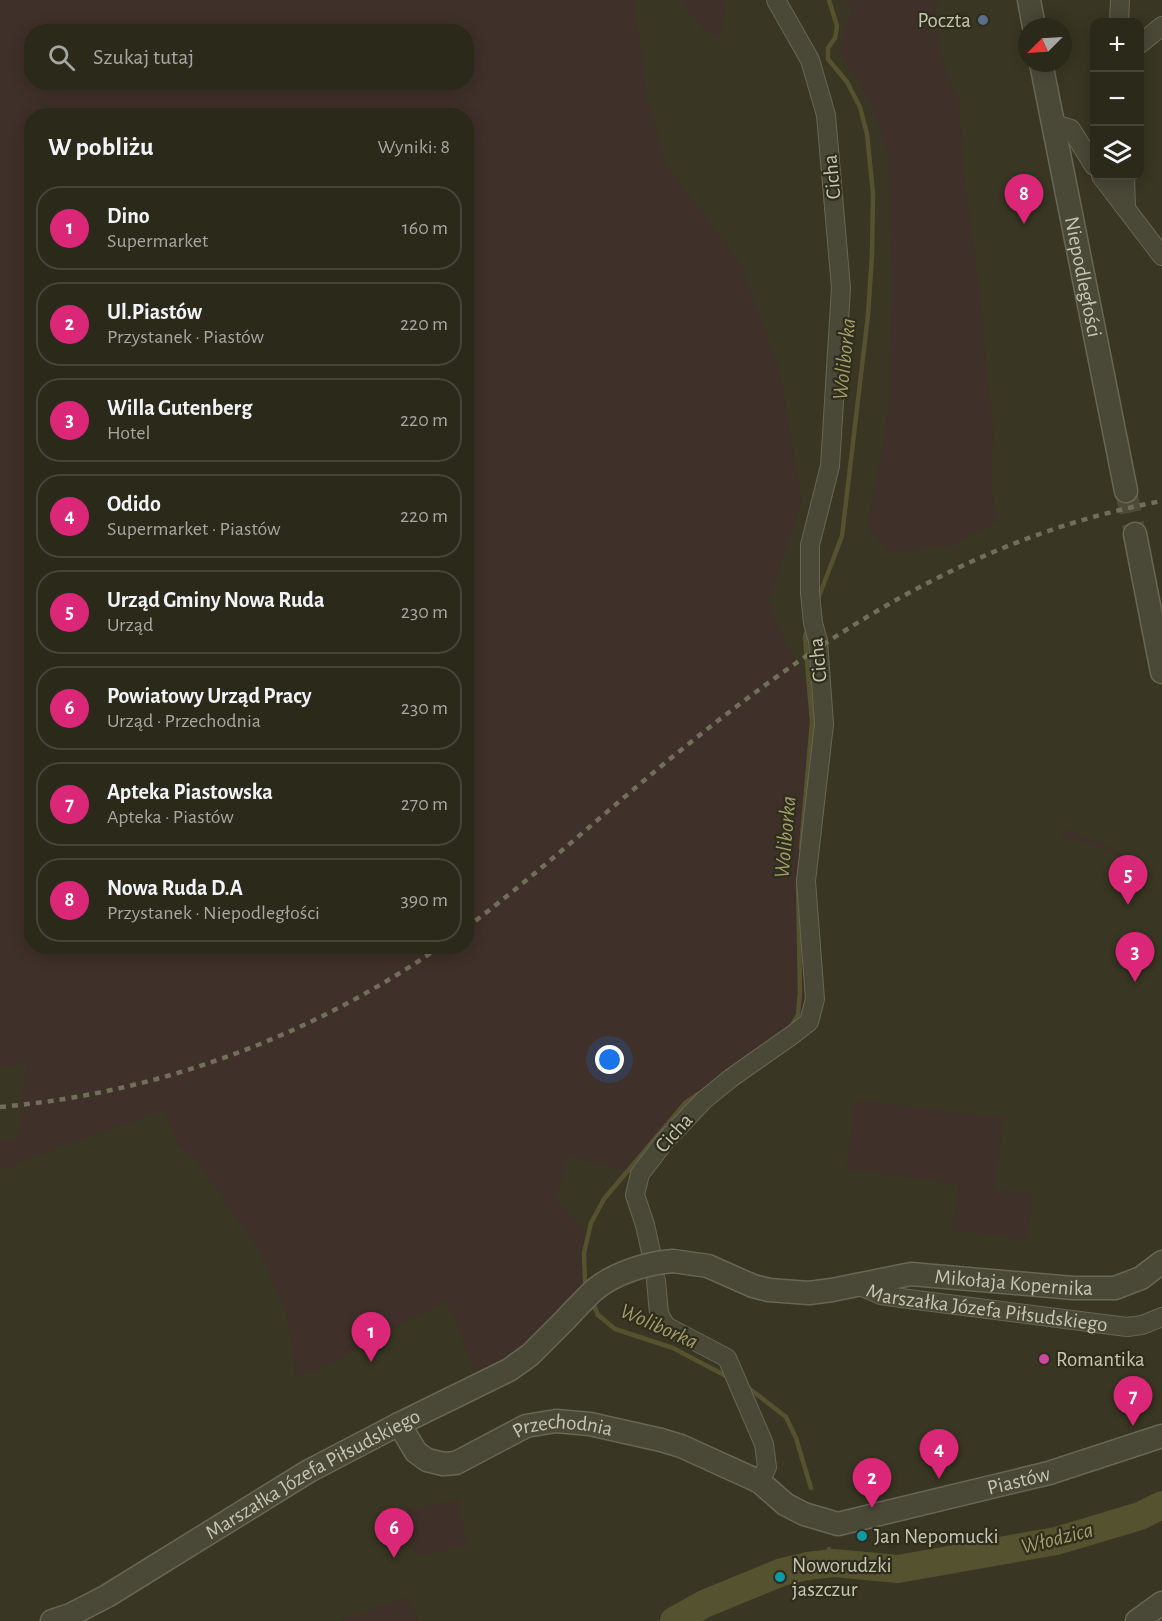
<!DOCTYPE html>
<html lang="pl">
<meta charset="utf-8">
<style>
:root{--surface:#2b291a;--page:#333123;--text:#f1f3f6;--muted:#a6a6a2;--line:#474539;--accent:#db2777}
body{margin:0;font-family:"Alegreya Sans",sans-serif;background:var(--page);color:var(--text)}
.controls{position:absolute;right:18px;top:18px;display:grid;overflow:hidden;border-radius:12px;box-shadow:0 3px 15px #0003}
.controls button{width:54px;height:54px;display:grid;place-items:center;padding:0;border:0;border-bottom:2px solid var(--line);background:var(--surface);color:var(--text);font:30px sans-serif}
.compass{position:absolute;left:1018px;top:18px;width:54px;height:54px;border-radius:50%;background:var(--surface);box-shadow:0 3px 15px #0003;rotate:246deg}
.you{position:absolute;left:610px;top:1060px;width:21px;height:21px;margin:-15px;border:4px solid #fff;border-radius:50%;background:#1a73e8;box-shadow:0 0 0 9px #1a73e833}
.badge{display:grid;place-items:center;width:39px;height:39px;border-radius:50%;background:var(--accent);color:#fff;font-size:20px;font-weight:700}
.pin{position:absolute;translate:-50% -50px;filter:drop-shadow(0 2px 3px #0008)}
.pin::after{content:'';position:absolute;top:32px;width:21px;height:18px;background:inherit;clip-path:polygon(0 0,100% 0,50% 100%)}
.list{margin:0;padding:0;list-style:none}
h2{display:flex;justify-content:space-between;align-items:center;height:78px;margin:0;padding:0 24px;font-size:26px}
h2 small{font-size:20px;font-weight:400;color:var(--muted)}
.list li{display:grid;grid-template-columns:39px 1fr auto;gap:18px;align-items:center;box-sizing:border-box;height:84px;margin:0 12px 12px;padding:0 12px;border:2px solid var(--line);border-radius:24px}
.list b{display:block;font-size:22px;white-space:nowrap}
.list p{margin:0;font-size:20px;white-space:nowrap;color:var(--muted)}
.list em{font-size:20px;font-style:normal;color:var(--muted)}
.icon{flex:none;width:33px;height:33px;fill:none;stroke:currentColor;stroke-width:2;stroke-linecap:round;stroke-linejoin:round}
.map{position:relative;flex:none;width:1162px;height:1621px;overflow:hidden}
.search{position:absolute;background:var(--surface);box-shadow:0 3px 15px #0003;left:24px;top:24px;width:450px;height:66px;display:flex;align-items:center;gap:15px;box-sizing:border-box;padding:0 21px;border-radius:24px;color:var(--muted);font-size:22px}
.panel{position:absolute;background:var(--surface);box-shadow:0 3px 15px #0003;left:24px;top:108px;width:450px;height:846px;border-radius:24px}
.map>svg:first-child{display:block}
.green{fill:#3f3029;fill-rule:evenodd}
.lines{fill:none;stroke-linecap:round;stroke-linejoin:round}
.stream{stroke:#55522f;stroke-width:4.5}
.river{stroke:#55522f;stroke-width:28}
.tertiary-tunnel{stroke:#4e4c38;stroke-width:22;stroke-dasharray:22 11;stroke-linecap:butt}
.minor-casing{stroke:#686655;stroke-width:20}
.tertiary-casing{stroke:#686655;stroke-width:25}
.minor{stroke:#4a4837;stroke-width:18}
.tertiary{stroke:#4a4837;stroke-width:22}
.rail{stroke:#716f59;stroke-width:4.5;stroke-dasharray:6 6;stroke-linecap:butt}
.tertiary-bridge-casing{stroke:#686655;stroke-width:25;stroke-linecap:butt}
.tertiary-bridge{stroke:#4a4837;stroke-width:22}
.service-dot{fill:#5c6f8a;stroke:#2f2d1c;stroke-width:2}
.hotel-dot{fill:#d1479c;stroke:#2f2d1c;stroke-width:2}
.culture-dot{fill:#0f9aa8;stroke:#2f2d1c;stroke-width:2}
.labels{text-anchor:middle;dominant-baseline:central;stroke-width:4.5;stroke-linejoin:round;paint-order:stroke}
.poi-label{font-size:21px;fill:#c6c5b2;stroke:#2f2d1c;text-anchor:start}
.street-label{font-size:21px;fill:#c6c5b2;stroke:#2f2d1c}
.water-label{font-size:22px;font-style:italic;fill:#a39e6c;stroke:#2f2d1c}
</style>
<div class="map">
<svg width="1162" height="1621" viewBox="0 0 1162 1621">
<rect width="100%" height="100%" fill="#393723"/>
<g class="green">
<path d="M0 0H634L647 98 666 164 741 263 780 372 802 502 768 602 824 724 806 881 809 1022 628 1171 567 1156 556 1200 588 1234 587 1287 566 1319 481 1384 447 1300 319 1370 296 1375 286 1311 260 1253 196 1159 179 1147 164 1110 0 1170V1141L17 1139 27 1062 0 1069ZM32 32H466V82H32ZM32 116H466V946H32Z"/>
<polygon points="680,0 724,0 725,14 720,39 704,29"/>
<polygon points="845,0 937,0 936,10 940,55 958,98 965,183 979,285 993,430 991,488 998,521 954,545 890,553 867,528 889,408 891,281 888,156 869,100 839,51 852,9"/>
<polygon points="1063,829 1103,843 1150,873 1149,876 1113,866 1117,853 1061,836"/>
<polygon points="855,1100 1004,1118 994,1189 1033,1195 1027,1240 952,1229 959,1184 846,1169"/>
<polygon points="457,1499 467,1545 416,1556 406,1510"/>
<polygon points="408,1596 418,1621 341,1621"/>
</g>
<g class="lines">
<g class="stream">
<polyline points="818,599 842,536 868,315 872,255 873,193 867,134 860,107 847,82 828,59 828,48 835,38 837,26 829,0"/>
<polyline points="801,848 812,722 805,637 808,627"/>
<polyline points="790,1028 798,1015 800,992 798,883"/>
<polyline points="587,1288 585,1281 584,1253 591,1223 604,1199 686,1102 698,1094"/>
<polyline points="592,1301 598,1315 615,1329 673,1348 728,1377"/>
<polyline points="746,1386 786,1417 796,1438 811,1488"/>
<polyline points="829,1549 834,1563"/>
</g>
<polyline class="river" points="674,1621 704,1604 782,1572 807,1566 834,1563 898,1569 1056,1541 1140,1516 1162,1505"/>
<polyline class="tertiary-tunnel" points="1126,491 1135,534"/>
<g class="minor-casing">
<g id="minor">
<polyline points="1119,22 1120,0"/>
<polyline points="1140,44 1162,26"/>
<polyline points="1052,123 1071,129 1094,166"/>
<polyline points="1101,176 1162,256"/>
<polyline points="1125,176 1126,208"/>
<polyline points="651,1252 645,1225 635,1195 640,1174 665,1141 704,1100 731,1078 795,1033 809,1022 815,999 806,881 824,724 818,641 813,623 810,593 810,545 830,466 841,288 826,115 810,60 776,0"/>
<polyline points="656,1280 659,1314 666,1326 727,1358 764,1444 767,1467 760,1482"/>
<path id="s1" d="M858 1285 881 1295 901 1298 1127 1327 1142 1325 1162 1317"/>
</g>
</g>
<g class="tertiary-casing">
<g id="tertiary">
<polyline points="1029,0 1034,27"/>
<path id="s2" d="M1041 63 1126 491"/>
<polyline points="1135,534 1162,672"/>
<path id="s3" d="M673 1261 708 1266 753 1286 769 1290 809 1293 832 1290 911 1274 1073 1288H1115L1141 1278 1162 1262"/>
<path id="s4" d="M399 1424 416 1452 427 1460 443 1464 456 1463 526 1426 556 1421 590 1424 661 1440 681 1446 760 1482 785 1504 804 1514 838 1524 1049 1473 1162 1436"/>
<path id="s5" d="M52 1621 70 1615 107 1596 309 1471 399 1424 509 1370 530 1355 566 1319"/>
<polyline points="1137,1621 1162,1603"/>
</g>
</g>
<use href="#minor" class="minor"/>
<use href="#tertiary" class="tertiary"/>
<g class="rail">
<path d="M466 928C539 873 606 811 676 754 823 635 973 536 1162 501"/>
<path d="M0 1107C158 1093 310 1037 441 946"/>
</g>
<g class="tertiary-bridge-casing">
<path id="tertiary-bridge" d="M566 1319C575 1309 584 1300 593 1291 614 1273 647 1263 673 1261"/>
</g>
<use href="#tertiary-bridge" class="tertiary-bridge"/>
</g>
<circle class="service-dot" cx="983" cy="20" r="6"/>
<circle class="hotel-dot" cx="1044" cy="1359" r="6"/>
<g class="culture-dot">
<circle cx="862" cy="1536" r="6"/>
<circle cx="780" cy="1577" r="6"/>
</g>
<g class="labels">
<g class="poi-label">
<text x="971" y="20" text-anchor="end">Poczta</text>
<text x="1056" y="1359">Romantika</text>
<text x="874" y="1536">Jan Nepomucki</text>
<text x="792" y="1565">Noworudzki<tspan x="792" dy="24">jaszczur</tspan></text>
</g>
<g class="street-label">
<text transform="translate(832 177) rotate(-95)">Cicha</text>
<text stroke="none"><textPath href="#s2" startOffset="218">Niepodległości</textPath></text>
<text transform="translate(818 660) rotate(-96)">Cicha</text>
<text transform="translate(674 1133) rotate(-48)">Cicha</text>
<text stroke="none"><textPath href="#s3" startOffset="348">Mikołaja Kopernika</textPath></text>
<text stroke="none"><textPath href="#s1" startOffset="132">Marszałka Józefa Piłsudskiego</textPath></text>
<text stroke="none"><textPath href="#s4" startOffset="192">Przechodnia</textPath></text>
<text stroke="none"><textPath href="#s5" startOffset="300">Marszałka Józefa Piłsudskiego</textPath></text>
<text stroke="none"><textPath href="#s4" startOffset="676">Piastów</textPath></text>
</g>
<g class="water-label">
<text transform="translate(844 359) rotate(-84)">Woliborka</text>
<text transform="translate(785 837) rotate(-85)">Woliborka</text>
<text transform="translate(659 1326) rotate(24)">Woliborka</text>
<text transform="translate(1057 1538) rotate(-14)">Włodzica</text>
</g>
</g>
</svg>
<div class="controls">
<button>+</button>
<button>−</button>
<button><svg class="icon" aria-label="layers" viewBox="0 0 24 24"><path d="M12 4l9 5-9 5-9-5zM3 14l9 5 9-5"/></svg></button>
</div>
<svg class="compass" viewBox="-18 -18 36 36"><path d="M0-13l5 13h-10z" fill="#e53935"/><path d="M0 13l5-13h-10z" fill="#a6a6a2"/></svg>
<div class="you"></div>
<div class="pin badge" style="left:371px;top:1362px">1</div>
<div class="pin badge" style="left:872px;top:1508px">2</div>
<div class="pin badge" style="left:1135px;top:982px">3</div>
<div class="pin badge" style="left:939px;top:1479px">4</div>
<div class="pin badge" style="left:1128px;top:905px">5</div>
<div class="pin badge" style="left:394px;top:1558px">6</div>
<div class="pin badge" style="left:1133px;top:1426px">7</div>
<div class="pin badge" style="left:1024px;top:224px">8</div>
<div class="search"><svg class="icon" aria-label="search" viewBox="0 0 24 24"><circle cx="10" cy="10" r="6"/><path d="M15 15l6 6"/></svg>Szukaj tutaj</div>
<section class="panel">
<h2>W pobliżu<small>Wyniki: 8</small></h2>
<ul class="list">
<li><span class="badge">1</span><div><b>Dino</b><p>Supermarket</p></div><em>160 m</em></li>
<li><span class="badge">2</span><div><b>Ul.Piastów</b><p>Przystanek · Piastów</p></div><em>220 m</em></li>
<li><span class="badge">3</span><div><b>Willa Gutenberg</b><p>Hotel</p></div><em>220 m</em></li>
<li><span class="badge">4</span><div><b>Odido</b><p>Supermarket · Piastów</p></div><em>220 m</em></li>
<li><span class="badge">5</span><div><b>Urząd Gminy Nowa Ruda</b><p>Urząd</p></div><em>230 m</em></li>
<li><span class="badge">6</span><div><b>Powiatowy Urząd Pracy</b><p>Urząd · Przechodnia</p></div><em>230 m</em></li>
<li><span class="badge">7</span><div><b>Apteka Piastowska</b><p>Apteka · Piastów</p></div><em>270 m</em></li>
<li><span class="badge">8</span><div><b>Nowa Ruda D.A</b><p>Przystanek · Niepodległości</p></div><em>390 m</em></li>
</ul>
</section>
</div>
